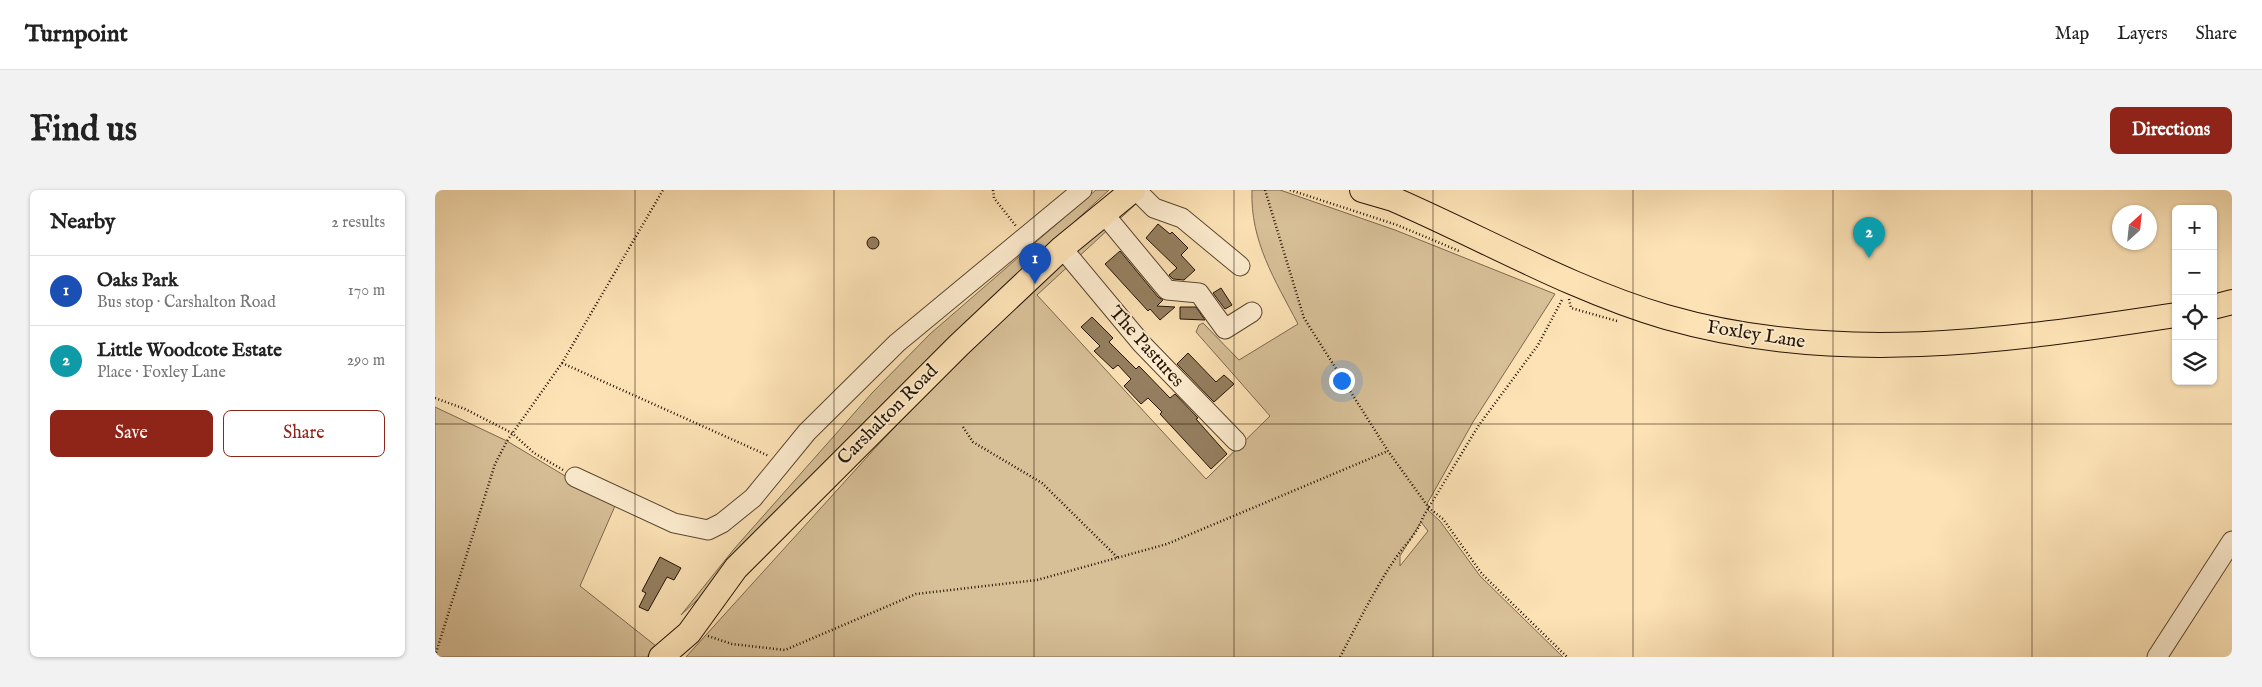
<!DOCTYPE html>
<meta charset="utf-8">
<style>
:root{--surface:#fff;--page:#f2f2f2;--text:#222;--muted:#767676;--line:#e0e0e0;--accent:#8f2418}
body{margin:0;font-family:"IM FELL English",serif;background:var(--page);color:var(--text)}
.controls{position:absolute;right:15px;top:15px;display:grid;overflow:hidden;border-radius:8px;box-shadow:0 1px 4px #0004}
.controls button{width:45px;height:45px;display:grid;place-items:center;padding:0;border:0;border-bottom:1px solid var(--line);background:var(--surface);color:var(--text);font:25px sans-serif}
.compass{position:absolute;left:1677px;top:15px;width:45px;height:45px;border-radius:50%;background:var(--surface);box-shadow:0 1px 4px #0004;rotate:27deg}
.you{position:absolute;left:906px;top:190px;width:18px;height:18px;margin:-12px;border:4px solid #fff;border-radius:50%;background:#1a73e8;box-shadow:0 0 0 8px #1a73e833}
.badge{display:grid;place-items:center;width:32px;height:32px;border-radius:50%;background:var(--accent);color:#fff;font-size:16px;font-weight:700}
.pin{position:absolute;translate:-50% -41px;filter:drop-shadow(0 1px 2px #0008)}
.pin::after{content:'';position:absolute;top:26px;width:18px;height:15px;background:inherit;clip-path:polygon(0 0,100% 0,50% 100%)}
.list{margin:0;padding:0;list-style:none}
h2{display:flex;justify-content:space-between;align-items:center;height:65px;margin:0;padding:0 20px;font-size:21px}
h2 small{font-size:16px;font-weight:400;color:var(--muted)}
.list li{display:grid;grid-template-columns:32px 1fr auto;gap:15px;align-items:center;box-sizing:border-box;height:70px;padding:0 20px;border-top:1px solid var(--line)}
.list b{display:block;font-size:19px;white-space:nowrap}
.list p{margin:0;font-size:16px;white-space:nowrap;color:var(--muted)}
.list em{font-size:16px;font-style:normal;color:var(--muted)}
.actions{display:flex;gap:10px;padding:15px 20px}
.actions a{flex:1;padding:11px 0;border:1px solid var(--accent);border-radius:8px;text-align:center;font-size:18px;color:var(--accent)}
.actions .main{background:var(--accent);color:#fff}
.icon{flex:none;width:28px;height:28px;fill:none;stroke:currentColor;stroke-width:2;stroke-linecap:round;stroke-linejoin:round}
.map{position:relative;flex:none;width:1797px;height:467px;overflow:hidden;border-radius:8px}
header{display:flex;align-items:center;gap:30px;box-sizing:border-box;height:70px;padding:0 25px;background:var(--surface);border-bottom:1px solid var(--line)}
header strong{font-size:24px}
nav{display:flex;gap:28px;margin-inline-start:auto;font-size:18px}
.intro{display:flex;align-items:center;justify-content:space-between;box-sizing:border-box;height:120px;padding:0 30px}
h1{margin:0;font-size:35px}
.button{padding:12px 22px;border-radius:8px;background:var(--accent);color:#fff;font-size:18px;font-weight:700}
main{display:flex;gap:30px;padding:0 30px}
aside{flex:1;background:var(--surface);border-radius:8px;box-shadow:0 1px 4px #0004}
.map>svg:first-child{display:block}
.green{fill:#d7bf97;stroke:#7e694d;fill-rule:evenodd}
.building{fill:#957f60;stroke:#251303}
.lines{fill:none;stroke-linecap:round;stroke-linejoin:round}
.minor-casing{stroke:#5b4730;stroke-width:21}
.major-casing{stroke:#251303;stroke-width:26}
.path{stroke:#251303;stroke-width:2.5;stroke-dasharray:1 2.5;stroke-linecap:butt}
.minor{stroke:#fdeccf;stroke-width:19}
.major{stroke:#fce2b5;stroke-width:24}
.grid{fill:none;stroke:#251303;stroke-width:1;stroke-opacity:0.55}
.labels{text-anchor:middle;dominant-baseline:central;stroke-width:4;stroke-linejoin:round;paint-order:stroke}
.street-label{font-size:19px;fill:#251303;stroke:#fdeccf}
</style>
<header>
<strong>Turnpoint</strong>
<nav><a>Map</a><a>Layers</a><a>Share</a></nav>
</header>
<div class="intro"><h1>Find us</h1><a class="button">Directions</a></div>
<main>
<aside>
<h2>Nearby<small>2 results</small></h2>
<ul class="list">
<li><span class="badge" style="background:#1a4fb4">1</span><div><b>Oaks Park</b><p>Bus stop · Carshalton Road</p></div><em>170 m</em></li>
<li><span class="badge" style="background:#0f9aa8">2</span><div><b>Little Woodcote Estate</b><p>Place · Foxley Lane</p></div><em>290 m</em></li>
</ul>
<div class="actions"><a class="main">Save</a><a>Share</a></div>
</aside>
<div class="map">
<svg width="1797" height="467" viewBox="0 0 1797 467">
<rect width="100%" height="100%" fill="#fce2b5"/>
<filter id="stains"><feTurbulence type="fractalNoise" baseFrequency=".004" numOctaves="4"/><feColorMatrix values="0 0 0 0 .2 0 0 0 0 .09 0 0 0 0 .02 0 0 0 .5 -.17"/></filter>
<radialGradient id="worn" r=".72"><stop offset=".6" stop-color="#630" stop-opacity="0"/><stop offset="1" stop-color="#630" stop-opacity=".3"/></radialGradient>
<g class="green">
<polygon points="661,0 674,0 520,142 293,381 246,425 299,359 437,203 495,144"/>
<path d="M817 0H845L960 40 1120 104 1038 232 992 314 994 318 993 320 1005 331 1045 386 1128 467H251L442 256 531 162 698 5 702 13 602 105 771 289 835 226 761 142 764 135 768 133 804 170 863 134C840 90 815 51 817 0ZM986 332 993 341 965 376V366Z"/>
<polygon points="0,217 72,251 180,316 145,396 221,456 212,467 0,467"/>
</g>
<g class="building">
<polygon points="723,34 735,44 737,42 753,58 746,65 760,80 749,90 738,89 734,85 742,78 711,48"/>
<circle cx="438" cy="53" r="6"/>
<polygon points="685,61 723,107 728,110 722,116 740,117 725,130 715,119 713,121 670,74"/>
<polygon points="786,98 797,115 790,119 778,103"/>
<polygon points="745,117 761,117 770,130 745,129"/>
<polygon points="657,127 678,148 674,152 701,179 704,176 735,208 740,204 763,228 761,229 792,264 776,279 725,224 727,222 713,208 706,214 689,196 696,189 683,175 678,179 659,161 665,156 646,137"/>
<polygon points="753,163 781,192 789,185 799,194 779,212 742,174"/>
<polygon points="225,367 246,378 239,390 232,387 213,421 204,417 211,403 207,401"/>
</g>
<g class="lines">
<g class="minor-casing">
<g id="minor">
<polyline points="701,0 719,18 747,28 805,76"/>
<polyline points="669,24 732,100 764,103 790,139 817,122"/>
<polyline points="627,58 707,154 801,251"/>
<polyline points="140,287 239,333 273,340 287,333 318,308 372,242 462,153 647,0"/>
<polyline points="1722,467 1797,351"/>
</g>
</g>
<g class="major-casing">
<g id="major">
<path d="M927 0 958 9C1048 48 1138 100 1231 127 1401 176 1570 151 1741 125"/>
<polyline points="1778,117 1797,112"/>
<polyline points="226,467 254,443 301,378 524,155 627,58 698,0"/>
</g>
</g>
<g class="path">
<polyline points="558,0 559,8 581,36"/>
<polyline points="830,0 869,128 953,261 994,318 1008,329 1047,384 1132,467"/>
<polyline points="855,0 962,35 1024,61"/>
<polyline points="1134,109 1136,118 1182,131"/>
<polyline points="127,173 334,266"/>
<polyline points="0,208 30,219 77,243 99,263 128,280"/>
<polyline points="528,237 538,252 607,293 683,368"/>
<polyline points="273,446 297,454 350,460 481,404 602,390 732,354 953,261"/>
<polyline points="0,466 60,274 72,251 127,173 228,0"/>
<path d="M905 467C922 435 938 402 958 372 968 356 982 345 988 327L1044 235 1103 155 1128 108"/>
</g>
<use href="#minor" class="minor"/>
<use href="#major" class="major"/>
</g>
<path class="grid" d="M200 0V467M399 0V467M599 0V467M799 0V467M998 0V467M1198 0V467M1398 0V467M1597 0V467M0 234H1797"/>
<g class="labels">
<g class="street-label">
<text transform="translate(1321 145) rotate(9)">Foxley Lane</text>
<text transform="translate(711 157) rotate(48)">The Pastures</text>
<text transform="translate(453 225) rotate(-45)">Carshalton Road</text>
</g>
</g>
<rect width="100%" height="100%" filter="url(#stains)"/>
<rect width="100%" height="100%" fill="url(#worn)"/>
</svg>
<div class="controls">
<button>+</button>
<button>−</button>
<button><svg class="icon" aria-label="locate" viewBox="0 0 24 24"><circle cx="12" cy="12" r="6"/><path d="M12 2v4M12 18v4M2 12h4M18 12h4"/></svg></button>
<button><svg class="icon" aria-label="layers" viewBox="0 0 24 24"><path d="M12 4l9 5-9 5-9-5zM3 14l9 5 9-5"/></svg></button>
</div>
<svg class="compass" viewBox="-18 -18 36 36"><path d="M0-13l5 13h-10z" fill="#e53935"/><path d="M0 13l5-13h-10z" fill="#767676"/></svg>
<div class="you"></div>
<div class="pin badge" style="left:600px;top:94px;background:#1a4fb4">1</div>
<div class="pin badge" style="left:1434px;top:68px;background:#0f9aa8">2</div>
</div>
</main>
